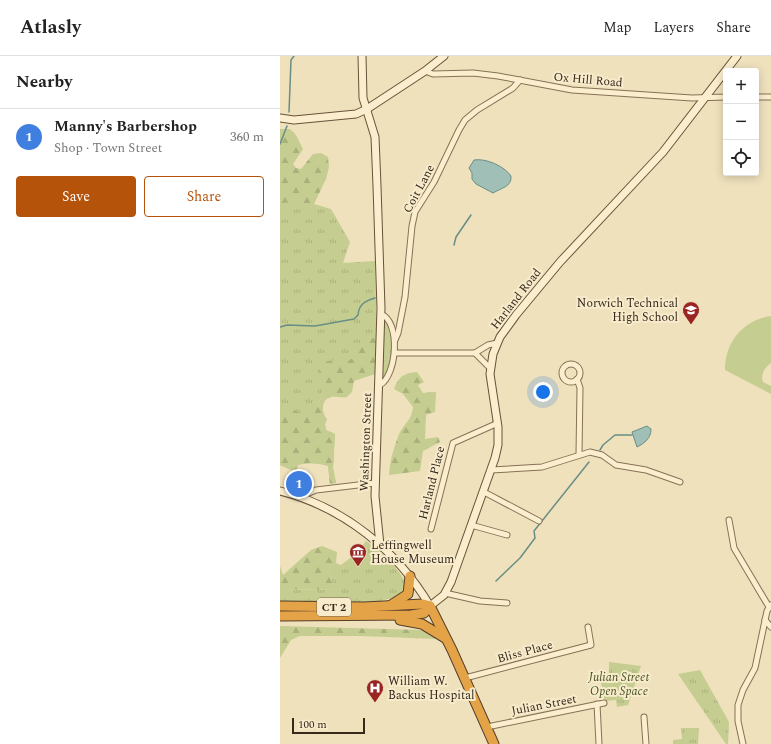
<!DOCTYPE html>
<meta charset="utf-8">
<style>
:root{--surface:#fff;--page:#f2f2f2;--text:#222;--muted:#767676;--line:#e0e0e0;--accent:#b45309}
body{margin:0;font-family:Spectral,serif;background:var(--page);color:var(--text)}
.controls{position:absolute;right:12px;top:12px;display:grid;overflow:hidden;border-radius:4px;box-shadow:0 2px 10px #0003}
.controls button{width:36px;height:36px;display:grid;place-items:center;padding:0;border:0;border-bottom:1px solid var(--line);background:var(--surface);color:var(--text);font:20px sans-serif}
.scale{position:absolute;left:12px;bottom:10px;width:73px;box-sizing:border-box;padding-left:4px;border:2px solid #36281b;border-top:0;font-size:11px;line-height:14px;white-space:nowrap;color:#36281b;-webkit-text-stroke:3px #f7ebcc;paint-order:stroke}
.you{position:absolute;left:263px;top:336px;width:14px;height:14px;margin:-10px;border:3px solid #fff;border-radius:50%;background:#1a73e8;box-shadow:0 0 0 6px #1a73e833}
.badge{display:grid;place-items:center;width:26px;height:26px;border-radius:50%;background:var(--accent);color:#fff;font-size:13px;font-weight:700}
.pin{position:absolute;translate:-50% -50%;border:2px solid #fff;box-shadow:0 1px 4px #0006}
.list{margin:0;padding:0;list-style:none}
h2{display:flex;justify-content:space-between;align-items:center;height:52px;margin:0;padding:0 16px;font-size:17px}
h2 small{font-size:13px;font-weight:400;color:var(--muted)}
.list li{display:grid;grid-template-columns:26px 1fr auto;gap:12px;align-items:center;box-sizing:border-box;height:56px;padding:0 16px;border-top:1px solid var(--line)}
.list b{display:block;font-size:15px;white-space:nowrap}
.list p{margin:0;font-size:13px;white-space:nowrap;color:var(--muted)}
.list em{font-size:13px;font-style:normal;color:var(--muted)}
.actions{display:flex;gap:8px;padding:12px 16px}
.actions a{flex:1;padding:9px 0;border:1px solid var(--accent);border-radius:4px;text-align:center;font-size:14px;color:var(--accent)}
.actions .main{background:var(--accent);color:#fff}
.icon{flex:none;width:22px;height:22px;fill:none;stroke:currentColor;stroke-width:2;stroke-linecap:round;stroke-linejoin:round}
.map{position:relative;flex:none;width:491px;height:688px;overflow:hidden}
header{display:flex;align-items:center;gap:24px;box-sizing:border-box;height:56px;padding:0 20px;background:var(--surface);border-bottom:1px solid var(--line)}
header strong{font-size:19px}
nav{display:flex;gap:22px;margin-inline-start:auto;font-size:14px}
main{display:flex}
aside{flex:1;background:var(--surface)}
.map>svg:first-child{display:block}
.grass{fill:url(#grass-tufts)}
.forest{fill:url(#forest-firs)}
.garden{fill:#c5cd90}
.water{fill:#a0c0b7;stroke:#688e85}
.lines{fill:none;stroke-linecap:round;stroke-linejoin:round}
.stream{stroke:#688e85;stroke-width:1.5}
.street-casing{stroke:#877155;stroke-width:7}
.secondary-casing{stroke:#695239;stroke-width:9}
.highway-casing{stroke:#543f2a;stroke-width:11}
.street{stroke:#faeecf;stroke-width:5}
.secondary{stroke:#faeecf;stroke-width:7}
.highway{stroke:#e4a347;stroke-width:9}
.labels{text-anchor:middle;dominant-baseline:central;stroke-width:4;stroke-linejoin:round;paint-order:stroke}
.shield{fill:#f7ebcc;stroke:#706250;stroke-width:1}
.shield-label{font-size:11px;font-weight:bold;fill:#36281b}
.street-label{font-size:12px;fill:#36281b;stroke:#f7ebcc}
.poi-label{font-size:12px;fill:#36281b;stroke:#f7ebcc;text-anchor:start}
.park-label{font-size:12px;font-style:italic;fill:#455320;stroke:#f7ebcc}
</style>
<header>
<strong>Atlasly</strong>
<nav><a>Map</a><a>Layers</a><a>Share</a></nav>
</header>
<main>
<aside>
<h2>Nearby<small></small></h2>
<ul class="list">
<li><span class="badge" style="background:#3f7fe0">1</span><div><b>Manny's Barbershop</b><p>Shop · Town Street</p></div><em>360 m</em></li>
</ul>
<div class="actions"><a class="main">Save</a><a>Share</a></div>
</aside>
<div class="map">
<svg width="491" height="688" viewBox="0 0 491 688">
<defs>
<pattern id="grass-tufts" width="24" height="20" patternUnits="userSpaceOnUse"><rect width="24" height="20" fill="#c5cd90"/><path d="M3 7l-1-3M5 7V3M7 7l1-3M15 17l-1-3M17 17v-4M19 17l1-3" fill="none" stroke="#aab07c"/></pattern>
<pattern id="forest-firs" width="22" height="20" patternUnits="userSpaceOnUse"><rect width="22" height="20" fill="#c5cd90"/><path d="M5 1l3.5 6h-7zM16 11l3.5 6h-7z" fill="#aab07c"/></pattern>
</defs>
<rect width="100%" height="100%" fill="#efe1bc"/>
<g class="grass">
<path d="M35 127 34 148 51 153 70 186 63 207 95 205 97 289 44 334 38 349 33 356 47 363 45 368 46 374 55 378 53 412 56 427 50 428 48 410C40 407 28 406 18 409L16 416 0 409V130Z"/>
<path d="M104 263 106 264C112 283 117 306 103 323Z"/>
<path d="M86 485C98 493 126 518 127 533L119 541 94 546 0 545V533L57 534 51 525 49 512 56 507 61 509 78 496 79 489 82 490Z"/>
<polygon points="329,606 361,610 348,649 337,651 336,644 325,645 319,618 329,617"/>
<polygon points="420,614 449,666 448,688 446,688 398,618"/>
<polygon points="401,672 419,672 418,688 393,688 393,684 402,683"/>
</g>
<g class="forest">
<polygon points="0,73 10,73 16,79 23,93 13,108 16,112 21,113 33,98 41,97 48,101 49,111 46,123 34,148 8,145 0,149"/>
<path d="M96 281 95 318 74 325 72 336 67 341C62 342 55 340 51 341 40 344 42 357 47 363L45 368 46 374 55 378 53 412 56 427 50 428 48 410C40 407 28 406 18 409L16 416 0 409V346C10 350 16 356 25 360 46 348 43 333 39 313L43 306 57 304 68 305 76 300 87 283Z"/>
<path d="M137 316 144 326 138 329 143 337 156 336 155 356 146 359 145 383 158 381 160 386 143 395 140 415 109 419C110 405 113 394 118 381 123 367 131 367 133 351L123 338 114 333C119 320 124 317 137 316Z"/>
<polygon points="42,490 57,496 56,507 49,512 51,525 58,534 0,533 0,510 3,519 31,494"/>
<polygon points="0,570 143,574 157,583 81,580 20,580 11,584 0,602"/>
</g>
<path class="garden" d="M491 260V307C485 311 480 319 483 326L491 330V338L445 314C445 286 463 264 491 260Z"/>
<g class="water">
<path d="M194 104C206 102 224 110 231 120 232 131 221 132 213 137L196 128 192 123V117L189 112Z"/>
<path d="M367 370 371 373C371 382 365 387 357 391L352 376Z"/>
</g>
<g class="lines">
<g class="stream">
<polyline points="9,56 11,4 14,0"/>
<polyline points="0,88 7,70"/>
<polyline points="174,189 176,181 191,159"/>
<path d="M0 271 7 269 35 270 74 263 78 259C79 248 85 245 95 242"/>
<polyline points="320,394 323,389 335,379 352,379"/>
<polyline points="216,525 240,502 255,482 254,475 309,406"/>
</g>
<g class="street-casing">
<g id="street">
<polyline points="145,15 153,18 193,17 218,20 292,34 412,42 446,41"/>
<polyline points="476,41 491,41"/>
<polyline points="115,284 118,277 125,241 132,170 135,156 154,126 179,74 185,64 197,54 233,32 240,24"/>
<polyline points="115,297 195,297 210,312"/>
<polyline points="195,297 208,289 217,287"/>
<circle cx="291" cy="317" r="9"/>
<polyline points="297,323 300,332 299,398"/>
<path d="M100 329C117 319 121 266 101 258"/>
<polyline points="211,414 262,411 310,396 322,399 336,409 366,414 400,426"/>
<polyline points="204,436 259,465"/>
<polyline points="22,440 36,434 95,427"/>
<polyline points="449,464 454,492 489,551"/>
<polyline points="191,469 227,479"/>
<polyline points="151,473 173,387 218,367"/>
<polyline points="165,537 200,545 227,547"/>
<polyline points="485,564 491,571"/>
<polyline points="185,622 311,589 308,571"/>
<polyline points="317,648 319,688"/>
<polyline points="364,661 366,688"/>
<polyline points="207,671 324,647"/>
<polyline points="463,688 458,665 458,649 463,634 475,612 487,555 491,549"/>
</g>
</g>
<g class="secondary-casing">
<g id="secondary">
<polyline points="82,0 83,42 95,81 97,130 101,252 95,440 100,489"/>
<polyline points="0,62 14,64 76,58 87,53 145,15 164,0"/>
<path d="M0 435C63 451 117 494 150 550L164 539 171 526 215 402 218 389V371L210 318 213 298 220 281 236 259 280 206 383 96 457 0"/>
</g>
</g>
<g class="highway-casing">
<g id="highway">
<polyline points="111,549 128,538 130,520"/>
<polyline points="0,550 84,551 143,548 150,550"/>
<polyline points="150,550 172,594 214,688"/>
<polyline points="0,560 131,559 144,557 150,550"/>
<polyline points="120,564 142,568 165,582"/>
</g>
</g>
<use href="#street" class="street"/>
<use href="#secondary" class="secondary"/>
<use href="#highway" class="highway"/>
</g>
<defs>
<g id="school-pin" transform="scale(0.9)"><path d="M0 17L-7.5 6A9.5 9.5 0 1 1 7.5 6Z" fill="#992523" stroke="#f7ebcc"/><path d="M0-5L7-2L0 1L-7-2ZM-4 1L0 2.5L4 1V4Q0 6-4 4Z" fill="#fff"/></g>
<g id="museum-pin" transform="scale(0.9)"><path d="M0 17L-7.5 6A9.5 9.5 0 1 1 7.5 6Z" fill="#992523" stroke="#f7ebcc"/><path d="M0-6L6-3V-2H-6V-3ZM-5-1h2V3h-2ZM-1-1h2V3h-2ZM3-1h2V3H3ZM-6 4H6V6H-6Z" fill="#fff"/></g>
<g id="hospital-pin" transform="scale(0.9)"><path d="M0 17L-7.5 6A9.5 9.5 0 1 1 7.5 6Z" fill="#992523" stroke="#f7ebcc"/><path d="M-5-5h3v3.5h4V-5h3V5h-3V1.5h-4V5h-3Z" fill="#fff"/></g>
</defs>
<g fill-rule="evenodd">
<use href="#school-pin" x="411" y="254"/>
<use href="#museum-pin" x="78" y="496"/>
<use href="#hospital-pin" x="95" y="632"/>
</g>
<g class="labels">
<rect class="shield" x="37" y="542" width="34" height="18" rx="3"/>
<g class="shield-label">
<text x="54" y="551">CT 2</text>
</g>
<g class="street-label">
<text transform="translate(308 24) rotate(5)">Ox Hill Road</text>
<text transform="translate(139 133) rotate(-62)">Coit Lane</text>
<text transform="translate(236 243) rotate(-52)">Harland Road</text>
<text transform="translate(86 386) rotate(-88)">Washington Street</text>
<text transform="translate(152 427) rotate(-76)">Harland Place</text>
<text transform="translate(245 596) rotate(-15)">Bliss Place</text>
<text transform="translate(264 649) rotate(-11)">Julian Street</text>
</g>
<g class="poi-label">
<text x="398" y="247" text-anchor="end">Norwich Technical<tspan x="398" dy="14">High School</tspan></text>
<text x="91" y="489">Leffingwell<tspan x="91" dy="14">House Museum</tspan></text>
<text x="108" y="625">William W.<tspan x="108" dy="14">Backus Hospital</tspan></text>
</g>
<g class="park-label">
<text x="339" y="621">Julian Street<tspan x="339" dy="14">Open Space</tspan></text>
</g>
</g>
</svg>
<div class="controls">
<button>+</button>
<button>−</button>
<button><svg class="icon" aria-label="locate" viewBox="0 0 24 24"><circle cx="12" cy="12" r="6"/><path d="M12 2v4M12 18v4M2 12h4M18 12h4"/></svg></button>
</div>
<div class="scale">100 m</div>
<div class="you"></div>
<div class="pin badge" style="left:19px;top:428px;background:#3f7fe0">1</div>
</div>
</main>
